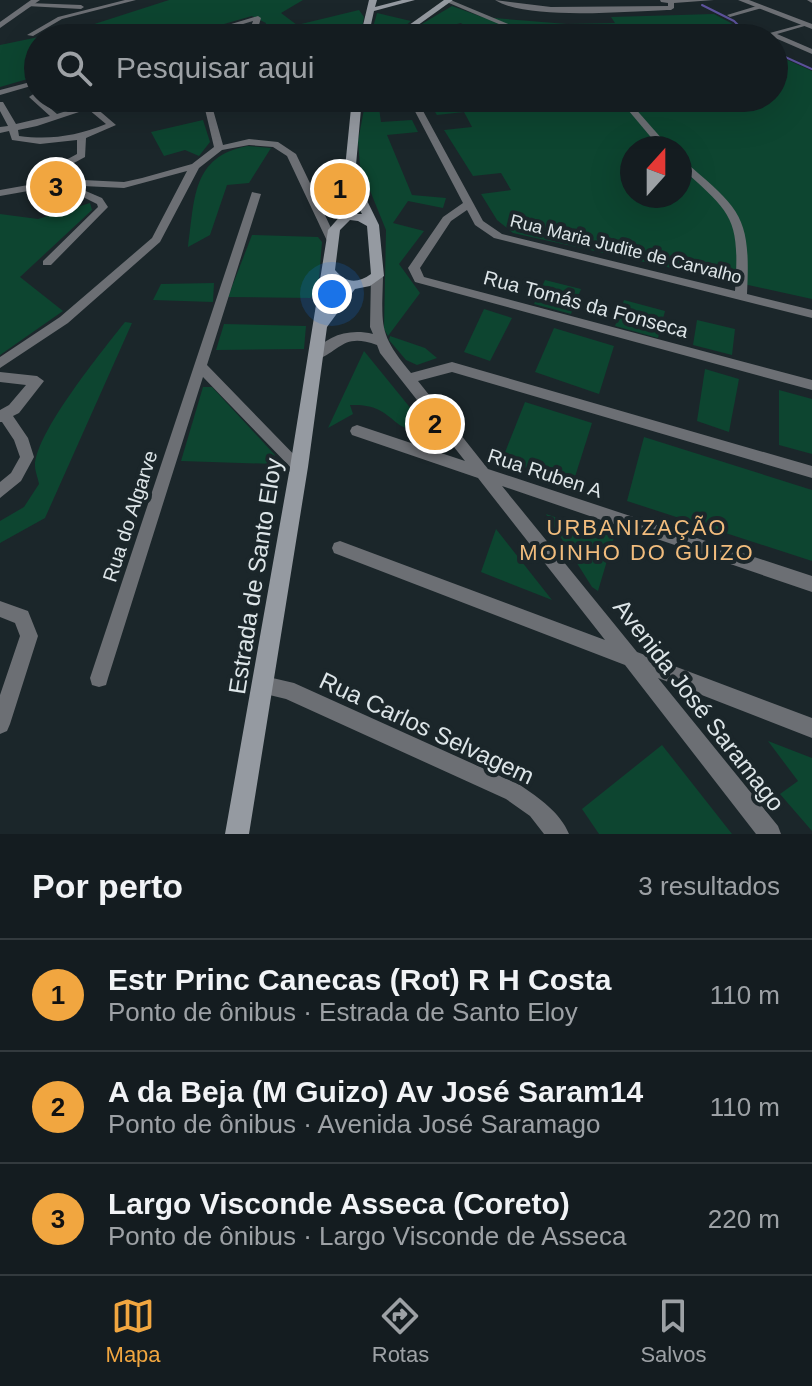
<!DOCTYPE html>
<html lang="pt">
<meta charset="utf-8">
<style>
:root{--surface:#141c20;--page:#1d2529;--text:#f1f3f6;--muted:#9da1a5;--line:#333a3e;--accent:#f1a640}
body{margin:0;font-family:Arial,sans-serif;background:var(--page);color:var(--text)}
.compass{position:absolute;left:620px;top:136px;width:72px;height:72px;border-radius:50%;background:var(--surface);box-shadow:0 8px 32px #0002;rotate:21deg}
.you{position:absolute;left:332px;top:294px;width:28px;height:28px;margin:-20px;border:6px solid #fff;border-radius:50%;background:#1a73e8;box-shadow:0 0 0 12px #1a73e833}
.badge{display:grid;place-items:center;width:52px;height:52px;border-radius:50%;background:var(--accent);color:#111;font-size:26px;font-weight:700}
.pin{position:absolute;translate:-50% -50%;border:4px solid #fff;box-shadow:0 2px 8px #0006}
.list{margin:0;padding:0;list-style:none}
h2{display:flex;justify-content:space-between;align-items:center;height:104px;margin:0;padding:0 32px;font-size:34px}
h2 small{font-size:26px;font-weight:400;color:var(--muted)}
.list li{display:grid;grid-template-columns:52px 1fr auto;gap:24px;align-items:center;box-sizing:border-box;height:112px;padding:0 32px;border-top:2px solid var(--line)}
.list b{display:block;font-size:30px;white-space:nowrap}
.list p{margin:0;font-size:26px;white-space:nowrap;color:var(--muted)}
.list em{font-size:26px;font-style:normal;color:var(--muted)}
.icon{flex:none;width:44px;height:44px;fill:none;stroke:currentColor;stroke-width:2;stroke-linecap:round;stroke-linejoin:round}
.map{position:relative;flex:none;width:812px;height:834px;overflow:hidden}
.search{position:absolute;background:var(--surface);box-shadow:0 8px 32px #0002;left:24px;right:24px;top:24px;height:88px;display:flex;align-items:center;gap:20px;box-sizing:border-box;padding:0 28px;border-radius:44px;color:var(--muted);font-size:30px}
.sheet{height:440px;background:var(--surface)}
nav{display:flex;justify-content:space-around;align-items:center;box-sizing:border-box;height:112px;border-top:2px solid var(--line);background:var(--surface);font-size:22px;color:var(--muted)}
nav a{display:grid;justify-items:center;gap:4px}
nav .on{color:var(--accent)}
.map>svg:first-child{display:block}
.green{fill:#0d4530;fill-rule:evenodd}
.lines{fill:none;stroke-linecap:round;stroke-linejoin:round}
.stream{stroke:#5d539d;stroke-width:2}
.minor{fill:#6c6f74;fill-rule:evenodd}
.tertiary{fill:#6c6f74;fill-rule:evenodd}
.secondary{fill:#959aa1;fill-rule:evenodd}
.labels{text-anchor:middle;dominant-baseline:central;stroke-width:8;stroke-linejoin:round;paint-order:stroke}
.far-street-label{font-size:18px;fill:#dde5e8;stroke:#1b262a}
.street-label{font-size:20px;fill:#dde5e8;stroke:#1b262a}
.neighbourhood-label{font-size:22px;letter-spacing:2px;fill:#f1bc7d;stroke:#1b262a}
.near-street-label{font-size:24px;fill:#dde5e8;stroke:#1b262a}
</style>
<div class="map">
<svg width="812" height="834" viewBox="0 0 812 834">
<rect width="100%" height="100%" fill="#1b262a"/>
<g class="green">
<polygon points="169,0 303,0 281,13 297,25 359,10 364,17 360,38 262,38 266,23 252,16 175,38 38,38 38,76 0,87 0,45 82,28"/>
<polygon points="452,6 482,17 567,24 615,23 611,17 714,14 731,23 746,38 479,38 461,23 445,27 455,38 434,38 427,31 400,37"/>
<polygon points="377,13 411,21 391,38 370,38"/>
<path d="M774 54 812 71V299L513 233 497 220 481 194 511 190 501 173 473 176 444 130 472 127 464 112 437 115 429 103 455 98H774ZM632 148H680V196H632Z"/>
<polygon points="402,101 401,104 379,108 381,122 412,120 418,132 387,135 412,195 446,198 443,208 408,201 393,223 424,231 399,264 420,293 388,336 384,329 386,230 360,166 358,141 365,104"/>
<polygon points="203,120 210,142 199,156 185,150 164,156 151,132"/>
<path d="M248 146 271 148 249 183 227 185 210 235 188 247C195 200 191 156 248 146Z"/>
<polygon points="90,203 92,210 20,277 63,311 0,355 0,214 38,219"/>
<polygon points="252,235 318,237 322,242 318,291 310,298 228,297"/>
<polygon points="545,280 581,289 571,314 534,304"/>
<polygon points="214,283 213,302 153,300 161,284"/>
<polygon points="624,300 665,311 658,338 615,326"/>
<polygon points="484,309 512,318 490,361 464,352"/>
<polygon points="697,320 735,329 732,355 693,345"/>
<path d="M125 322 132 323 45 518 0 543V521L24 507 39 484C38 478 35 471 35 466 35 433 103 350 125 322Z"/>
<polygon points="224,324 306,326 304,349 216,350"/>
<polygon points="554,328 614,346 599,394 535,372"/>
<polygon points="390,336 425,348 437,358 417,365 406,360 389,340"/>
<path d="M364 351 434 437C423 433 405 430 397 423 382 410 373 404 350 405L353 414 328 428Z"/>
<polygon points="705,369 739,379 729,432 697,421"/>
<polygon points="203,387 212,387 275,455 275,464 181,461"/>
<polygon points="779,390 812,399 812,454 779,445"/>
<polygon points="525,402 592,423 573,483 502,460"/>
<polygon points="644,437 812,490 812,561 627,501"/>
<polygon points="546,514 614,537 598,591 592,587"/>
<polygon points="496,529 552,600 481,572"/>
<polygon points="768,741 812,758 812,831 780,794 798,781"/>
<polygon points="662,745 732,834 599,834 582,809"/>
</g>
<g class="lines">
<g class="stream">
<polyline points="702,5 734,21 751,38"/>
<polyline points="774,52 812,69"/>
</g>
<g class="minor">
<polygon points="125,0 136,0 62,19 33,36 27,35 58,17"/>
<path d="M495 0 551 7 668 6V3L661 2 660 0H714L674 3V8L671 10C630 11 527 21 495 0Z"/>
<polygon points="807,0 812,0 812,3"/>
<polygon points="449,1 453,1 542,38 532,38 449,3"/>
<polygon points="29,3 81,5 84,7 81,9 27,6"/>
<polygon points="760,5 762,8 730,17 727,15"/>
<polygon points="258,16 261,18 255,38 247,38 253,21 197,38 185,38"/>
<polygon points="803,24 808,25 777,34 812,49 812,54 766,34"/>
<polygon points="38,80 38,84 0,95 0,90"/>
<path d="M35 93H38V98L57 114 107 98H119L95 107 116 125 86 138 85 157 59 171H53V167L77 154V140L40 144 12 140 9 131 0 133V127L8 126 0 111V102H3L16 124 50 116 29 97ZM88 109 106 124C76 136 51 140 19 136L18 130 37 126Z"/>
<polygon points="139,98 149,98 162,108 155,110"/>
<polygon points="212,98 221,98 212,106 223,145 249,139 278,142 296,154 320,204 348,217 343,220 324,213 338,243 337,245 333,246 328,243 287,156 273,147 249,145 222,150 199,168 160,242 68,323 0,368 0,357 60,317 152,238 187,171 124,188 83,186 81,189 102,198 108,207 51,265 43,265 43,261 98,207 97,204 73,192 71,190 74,185 62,185 0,196 0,190 62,179 124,182 142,178 192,164 214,147 204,105"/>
<path d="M408 98H416L483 221 502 234 735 291C740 218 733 214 680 167V159L683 160C741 210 751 215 747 294L812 310V318L494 238 475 225 467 210 451 221 420 268 424 277 812 380V390L415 282 408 268 443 217 463 203Z"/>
<polygon points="618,98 626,98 670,148 660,148"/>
<polygon points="252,192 261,194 207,365 306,467 304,471 299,473 294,471 203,377 108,678 106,685 99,687 92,685 90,678"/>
<path d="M377 272 383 276C382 327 378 333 411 373L452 362 812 466V478L452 372 418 381 488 469 812 576V592L502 486 637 652 812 718V738L658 678 778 826 781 834H756L625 665 334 553 332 548 334 543 340 541 605 640 478 478 352 435 350 431 352 427 357 425 465 461 380 353 377 345C344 333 342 349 317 360L311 355C326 336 348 328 373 334L370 327 371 276Z"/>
<polygon points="0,372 37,376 44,381 19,413 13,416 28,438 34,457 21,481 0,498 0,482 11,473 20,457 14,440 2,422 0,422 0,410 9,405 26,385 0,382"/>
<polygon points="0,601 28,611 38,636 10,724 7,731 0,734 0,695 20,636 15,623 0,617"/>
<path d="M264 676 294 683 520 785C539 798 560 812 569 834H544L530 816 506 799 286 699 257 692 255 685 257 678Z"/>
</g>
<g class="tertiary">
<polygon points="31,0 40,0 0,28 0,22"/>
<polygon points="738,0 749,0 812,24 812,29"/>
</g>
<g class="secondary">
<polygon points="369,0 377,0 375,7 402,0 415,0 374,11 368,38 360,38"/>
<polygon points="444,0 453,0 400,38 391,38"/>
<path d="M352 98H362L355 176 379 225 384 276 370 286 355 289 327 327 308 467 249 834H225L290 467 328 230 342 214H362L343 180 342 171 345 168ZM350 220 358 221 367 226 371 274C357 284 346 283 335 270L340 230ZM333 283 342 288 330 304Z"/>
</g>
</g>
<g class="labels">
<g class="far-street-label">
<text transform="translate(626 249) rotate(14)">Rua Maria Judite de Carvalho</text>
</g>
<g class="street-label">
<text transform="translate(586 304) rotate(15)">Rua Tomás da Fonseca</text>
<text transform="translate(545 473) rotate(18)">Rua Ruben A</text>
<text transform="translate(130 516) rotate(-72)">Rua do Algarve</text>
</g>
<g class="neighbourhood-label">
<text x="637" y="527">URBANIZAÇÃO<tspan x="637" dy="25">MOINHO DO GUIZO</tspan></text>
</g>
<g class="near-street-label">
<text transform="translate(255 576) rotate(-81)">Estrada de Santo Eloy</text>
<text transform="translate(699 705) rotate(52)">Avenida José Saramago</text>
<text transform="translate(427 728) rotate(25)">Rua Carlos Selvagem</text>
</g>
</g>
</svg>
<svg class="compass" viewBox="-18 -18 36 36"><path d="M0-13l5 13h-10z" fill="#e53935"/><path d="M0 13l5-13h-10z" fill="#9da1a5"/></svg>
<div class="you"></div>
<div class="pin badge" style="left:340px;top:189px">1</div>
<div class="pin badge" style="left:435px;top:424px">2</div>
<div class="pin badge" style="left:56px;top:187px">3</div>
<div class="search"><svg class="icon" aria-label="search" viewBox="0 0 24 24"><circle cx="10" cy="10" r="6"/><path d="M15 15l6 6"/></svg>Pesquisar aqui</div>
</div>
<section class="sheet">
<h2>Por perto<small>3 resultados</small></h2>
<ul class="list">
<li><span class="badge">1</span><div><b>Estr Princ Canecas (Rot) R H Costa</b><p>Ponto de ônibus · Estrada de Santo Eloy</p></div><em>110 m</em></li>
<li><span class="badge">2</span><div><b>A da Beja (M Guizo) Av José Saram14</b><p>Ponto de ônibus · Avenida José Saramago</p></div><em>110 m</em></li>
<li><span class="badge">3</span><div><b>Largo Visconde Asseca (Coreto)</b><p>Ponto de ônibus · Largo Visconde de Asseca</p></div><em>220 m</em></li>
</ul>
</section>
<nav>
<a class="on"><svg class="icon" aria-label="map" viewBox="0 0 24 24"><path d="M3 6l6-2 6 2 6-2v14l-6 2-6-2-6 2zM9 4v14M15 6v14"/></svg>Mapa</a>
<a><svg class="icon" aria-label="directions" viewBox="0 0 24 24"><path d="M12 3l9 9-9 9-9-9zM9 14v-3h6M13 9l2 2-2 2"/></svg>Rotas</a>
<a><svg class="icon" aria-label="saved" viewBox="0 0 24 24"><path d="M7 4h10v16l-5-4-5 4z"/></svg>Salvos</a>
</nav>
